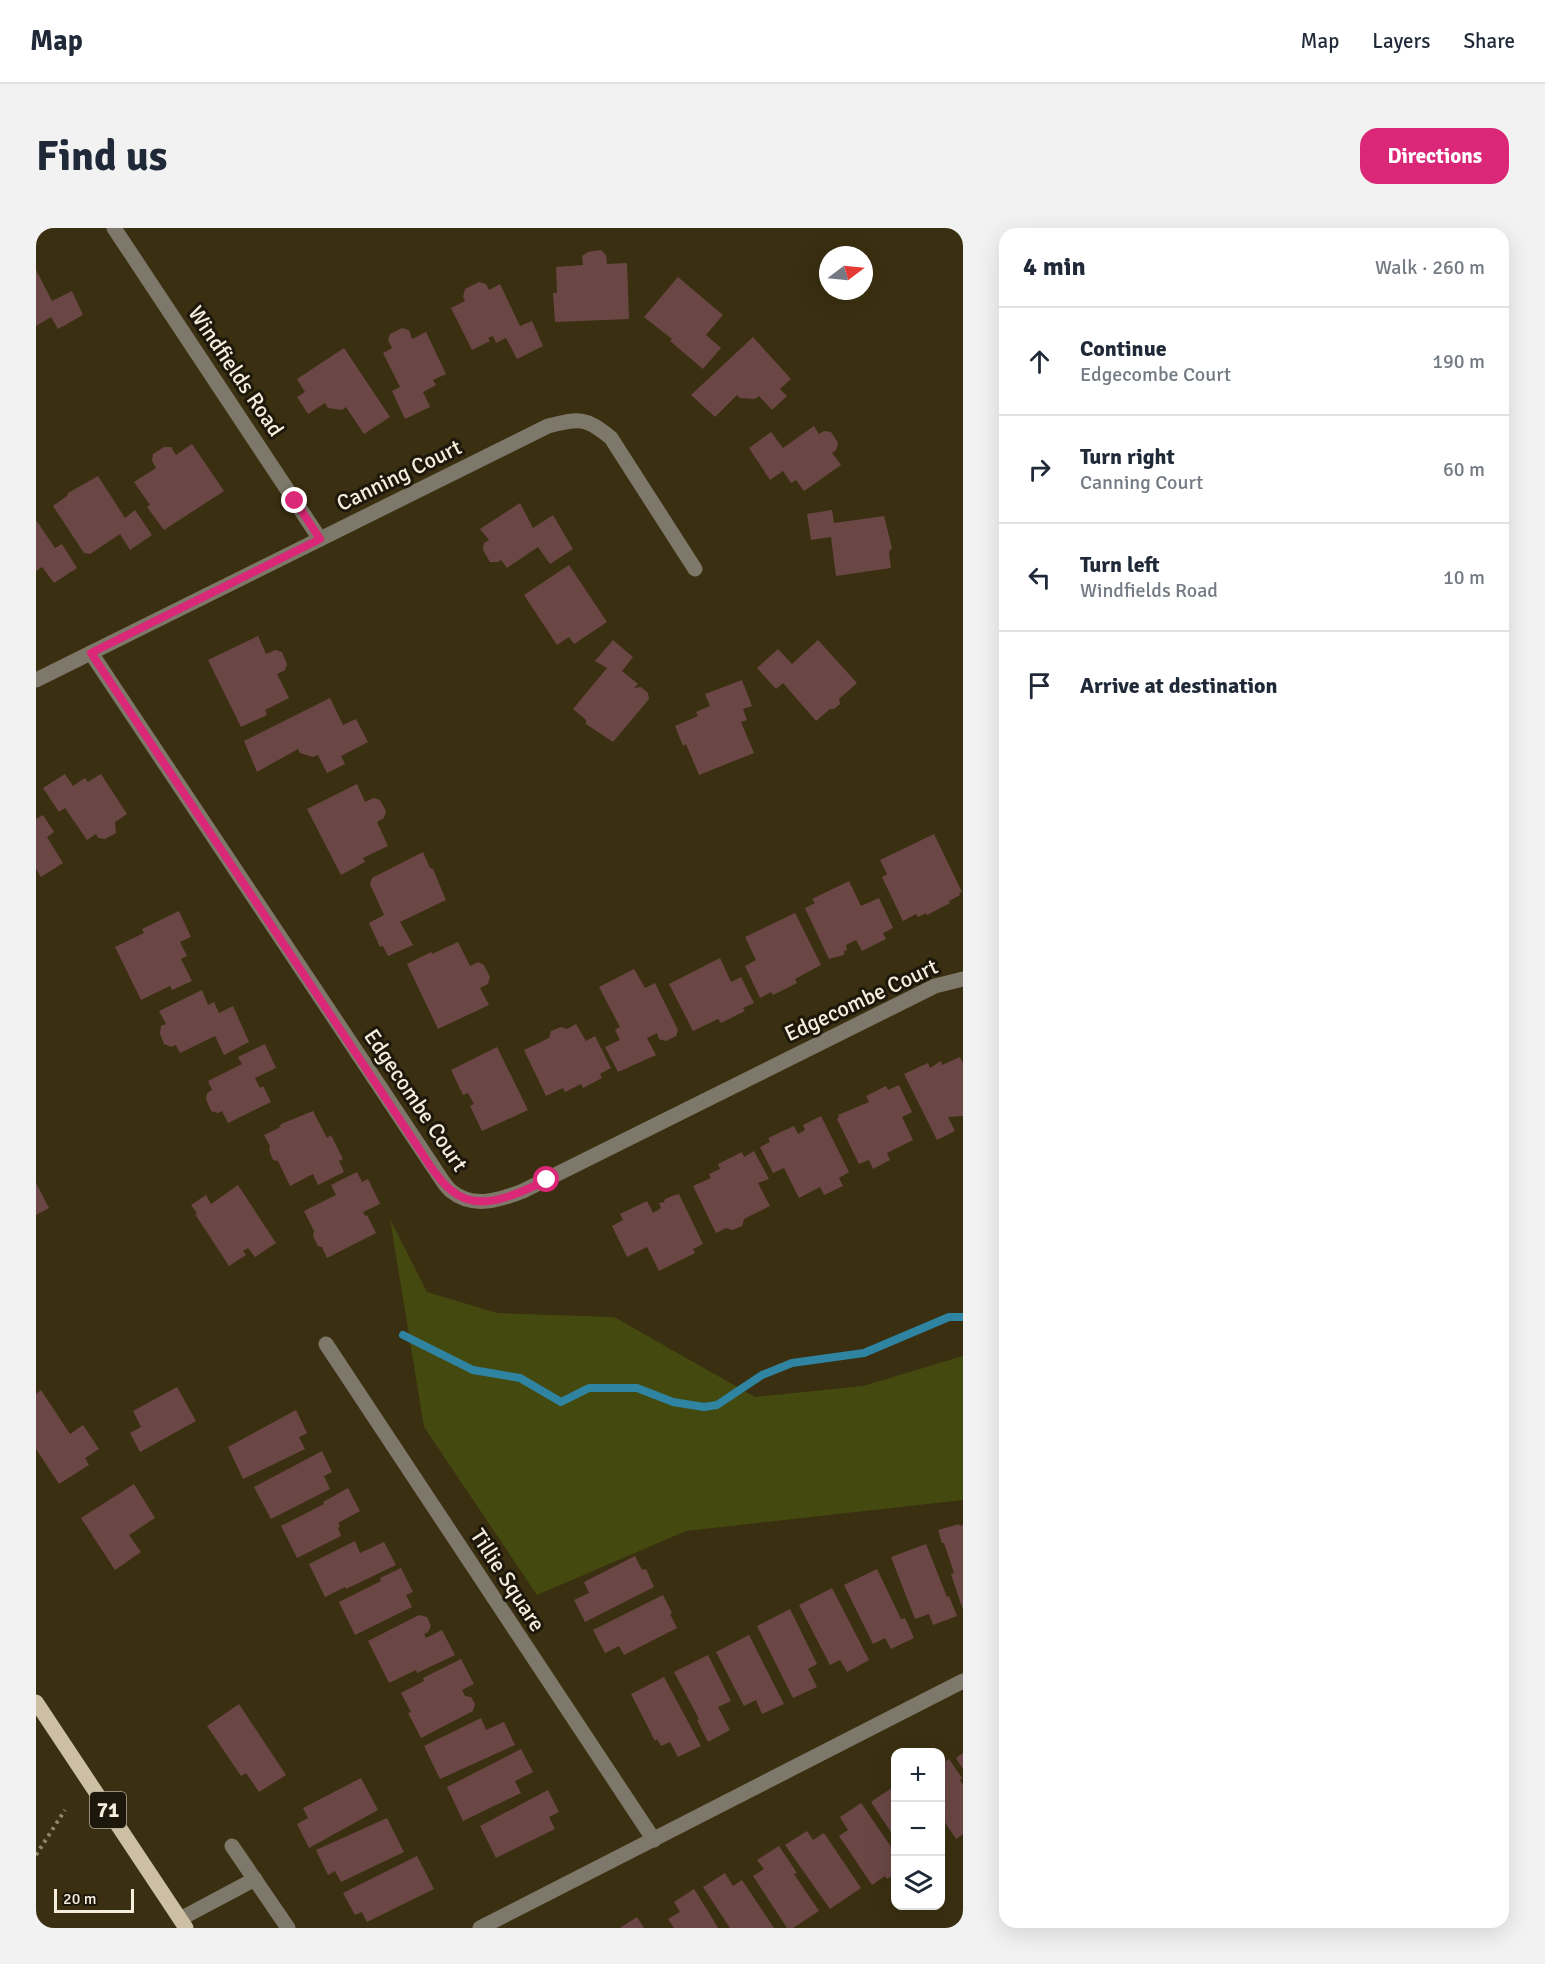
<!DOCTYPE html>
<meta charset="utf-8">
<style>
:root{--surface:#fff;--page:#f2f2f3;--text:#1f2937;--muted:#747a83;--line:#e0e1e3;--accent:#db2777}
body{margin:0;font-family:Signika,sans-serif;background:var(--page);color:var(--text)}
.controls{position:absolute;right:18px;bottom:18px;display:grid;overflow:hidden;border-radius:12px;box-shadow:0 6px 24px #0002}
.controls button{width:54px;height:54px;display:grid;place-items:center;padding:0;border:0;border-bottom:2px solid var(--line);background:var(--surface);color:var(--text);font:30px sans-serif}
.compass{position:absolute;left:783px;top:18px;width:54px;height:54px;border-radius:50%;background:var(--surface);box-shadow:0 6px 24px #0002;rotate:74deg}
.scale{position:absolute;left:18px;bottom:15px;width:80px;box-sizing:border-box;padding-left:6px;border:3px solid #f5eedc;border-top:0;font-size:16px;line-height:21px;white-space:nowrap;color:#f5eedc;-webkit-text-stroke:4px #1d180b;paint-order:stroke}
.stop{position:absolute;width:18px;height:18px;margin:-14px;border:4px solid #db2777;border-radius:50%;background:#fff}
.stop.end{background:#db2777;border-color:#fff;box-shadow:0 2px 6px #0008}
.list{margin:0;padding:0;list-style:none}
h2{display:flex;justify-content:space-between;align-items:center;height:78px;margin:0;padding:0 24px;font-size:26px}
h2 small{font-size:20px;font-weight:400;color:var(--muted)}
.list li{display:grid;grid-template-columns:39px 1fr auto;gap:18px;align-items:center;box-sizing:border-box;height:108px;padding:0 24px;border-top:2px solid var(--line)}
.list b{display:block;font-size:22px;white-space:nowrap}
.list p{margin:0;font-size:20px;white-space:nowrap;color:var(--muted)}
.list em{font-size:20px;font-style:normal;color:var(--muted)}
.icon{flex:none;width:33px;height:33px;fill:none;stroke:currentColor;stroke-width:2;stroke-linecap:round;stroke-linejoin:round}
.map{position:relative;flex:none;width:927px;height:1700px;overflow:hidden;border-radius:18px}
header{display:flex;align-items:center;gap:36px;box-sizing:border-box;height:84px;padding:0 30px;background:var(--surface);border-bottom:2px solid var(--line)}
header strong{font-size:28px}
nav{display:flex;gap:33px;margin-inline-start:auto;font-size:21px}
.intro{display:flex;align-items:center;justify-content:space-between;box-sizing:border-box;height:144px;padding:0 36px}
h1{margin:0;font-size:42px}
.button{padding:15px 27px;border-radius:18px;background:var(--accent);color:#fff;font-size:21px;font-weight:700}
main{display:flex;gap:36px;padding:0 36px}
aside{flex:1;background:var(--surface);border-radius:18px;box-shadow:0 6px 24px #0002}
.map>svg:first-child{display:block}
.green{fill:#444910}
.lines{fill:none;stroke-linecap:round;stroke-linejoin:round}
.stream{stroke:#2f84a2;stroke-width:8}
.building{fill:#6a4745}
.path{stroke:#8e856c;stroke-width:4;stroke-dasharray:3 4.5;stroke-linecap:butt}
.minor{stroke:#7e786a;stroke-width:15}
.major{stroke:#ccbfa3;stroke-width:15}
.route{stroke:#db2777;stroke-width:8}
.labels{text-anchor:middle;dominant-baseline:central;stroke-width:6;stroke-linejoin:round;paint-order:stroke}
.shield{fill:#1d180b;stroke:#b4ae9d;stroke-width:1.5}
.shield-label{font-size:21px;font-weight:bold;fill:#f5eedc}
.street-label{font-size:22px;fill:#f5eedc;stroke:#1d180b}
</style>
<header>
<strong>Map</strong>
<nav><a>Map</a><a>Layers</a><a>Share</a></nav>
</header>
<div class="intro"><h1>Find us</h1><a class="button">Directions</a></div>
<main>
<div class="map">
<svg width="927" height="1700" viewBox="0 0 927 1700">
<rect width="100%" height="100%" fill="#3a2f10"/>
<polygon class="green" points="354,991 391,1064 461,1085 578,1089 719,1169 827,1158 927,1128 927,1272 650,1303 501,1367 388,1199"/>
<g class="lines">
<polyline class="stream" points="367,1107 437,1142 484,1150 525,1174 553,1160 601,1160 637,1174 668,1179 681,1177 726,1147 756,1135 828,1125 913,1089 927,1089"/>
</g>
<g class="building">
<polygon points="565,22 570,27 571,36 591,35 593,91 519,94 517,65 521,65 520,39 547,37 546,28 552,24"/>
<polygon points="0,42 16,73 36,63 47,87 22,101 15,89 0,98"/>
<polygon points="642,49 687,87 670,107 685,120 667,141 634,113 636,111 608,89"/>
<polygon points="443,54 450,56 453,62 464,56 484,98 496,93 507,118 481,131 470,110 460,115 457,108 452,110 454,113 436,122 415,80 429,73 427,69 429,61"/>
<polygon points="366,100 373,102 376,111 390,104 410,146 397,152 400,157 387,164 394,179 369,191 356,163 364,159 347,125 356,120 352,112 354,106"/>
<polygon points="717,109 755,151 744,161 751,168 736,182 723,168 719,171 704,170 701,167 679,189 655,167"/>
<polygon points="308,120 354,189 328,206 310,179 306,182 292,180 289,175 272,186 261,169 269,164 261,151"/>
<polygon points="778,198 783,206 788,203 795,204 802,215 800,222 796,225 805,237 768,263 760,252 755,255 747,243 734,252 713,220 735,204 747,220"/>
<polygon points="156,216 188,263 128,302 111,279 114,277 98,254 120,240 116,233 117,226 128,219 135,219 140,227"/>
<polygon points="62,248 89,290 99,282 116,307 94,322 84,306 54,326 48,325 17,278 31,268 32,265"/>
<polygon points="484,275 497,300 517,287 537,321 514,336 502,319 471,340 465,332 462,334 454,334 447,322 448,315 453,312 444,301"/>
<polygon points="796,282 798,295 848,288 856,320 853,324 855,340 800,348 795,309 775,312 771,286"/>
<polygon points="0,292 19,320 26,316 41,340 18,355 6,339 0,343"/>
<polygon points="533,337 571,394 538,416 533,409 521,417 488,367"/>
<polygon points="222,408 230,426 239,422 246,424 251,436 249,442 241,446 253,470 229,482 231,487 205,499 172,432"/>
<polygon points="577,412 597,429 586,443 602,456 598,460 605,459 612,465 613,471 577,514 550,496 550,492 537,481 571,440 559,433"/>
<polygon points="782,412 821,455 803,471 804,476 798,481 794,481 780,493 747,455 740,461 721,440 742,421 756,436"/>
<polygon points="706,452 716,478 707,481 711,492 705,494 718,525 663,547 650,516 647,518 639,498 662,488 660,484 674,478 669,466"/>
<polygon points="294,470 307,497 320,491 332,514 305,528 309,536 291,545 282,527 277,529 264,525 262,521 221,544 208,513"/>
<polygon points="29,546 37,558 49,550 52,554 65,546 91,586 79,594 80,605 69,611 62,610 60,606 51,612 29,580 23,584 7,560"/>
<polygon points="321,556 329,574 338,570 344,572 350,583 348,590 341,594 352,618 327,630 329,634 305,647 271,581"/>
<polygon points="7,587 18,604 11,609 27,635 5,649 0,641 0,591"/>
<polygon points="898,606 926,664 923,665 924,667 913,673 914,675 891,687 890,685 882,689 880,686 867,693 846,649 851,646 844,632"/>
<polygon points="387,624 394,640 397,641 410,672 364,694 377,717 352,728 347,718 344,719 333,695 348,687 334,656 336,650"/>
<polygon points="813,653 825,678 843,670 857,700 847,705 850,711 826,723 820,712 810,717 811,722 808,723 808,727 793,731 769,680 779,675 776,671"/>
<polygon points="143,683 155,709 144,714 151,728 145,731 156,753 136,762 134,758 105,772 79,719 108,705 106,701"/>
<polygon points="759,685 785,737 759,751 761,755 737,767 735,764 724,770 709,738 720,732 709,709"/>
<polygon points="422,714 434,738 442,734 448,737 454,749 452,756 444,760 453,777 402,801 371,736 395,724 396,726"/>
<polygon points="684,730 695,754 705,749 718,775 707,780 709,783 685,795 682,791 657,803 633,756"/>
<polygon points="598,741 609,760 619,755 642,802 640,808 630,813 623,811 621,805 611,810 620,827 582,844 569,819 584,812 579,802 584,799 563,759"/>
<polygon points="166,762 172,777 178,774 183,785 197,778 213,814 188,827 179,808 144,825 140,817 135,819 128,816 124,806 125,798 130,796 123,783"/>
<polygon points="540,796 550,813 559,808 575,840 564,846 566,850 547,860 545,856 529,864 527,860 510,868 488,822 513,810 515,803 525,799 531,801"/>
<polygon points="229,816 240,840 219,850 224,860 227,858 235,874 192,895 186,883 182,885 175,883 170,871 171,865 176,862 172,853 206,836 202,829"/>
<polygon points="461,819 492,882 446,903 434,878 438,876 432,865 427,867 415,842"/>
<polygon points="924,829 927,835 927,888 912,889 919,903 901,912 868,846 892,835 894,840 905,833 906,837"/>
<polygon points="863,857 876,884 866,889 877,912 851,925 854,932 837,941 833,932 823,936 801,891 803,889 802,887 833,874 830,868 850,858 852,862"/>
<polygon points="277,883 291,910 295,907 307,931 303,933 308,944 282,957 277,946 254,958 242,933 237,932 233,922 234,918 228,907 243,900 245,896"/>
<polygon points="785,888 813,944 803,950 807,958 788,967 784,959 763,970 748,940 737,945 724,919 734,914 732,910 758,898 762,906 769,902 767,897"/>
<polygon points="718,923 733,951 722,955 734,978 708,991 706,998 696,1002 690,1000 680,1005 657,958 675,950 673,946 684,941 682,936 706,924 708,929"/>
<polygon points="321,944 326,954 332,951 344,976 327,984 329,988 331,987 340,1005 291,1030 286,1019 282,1018 277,1008 278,1003 268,983 300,967 295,957"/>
<polygon points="0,955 13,980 0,987"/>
<polygon points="202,957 240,1015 219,1029 212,1020 207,1023 210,1027 193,1038 159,986 161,985 155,977 170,967 175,976"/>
<polygon points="643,966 667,1016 657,1021 659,1025 623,1043 611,1019 591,1029 576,998 587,992 584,986 611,973 617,985 625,980 623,975 628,974 629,971 636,968"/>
<polygon points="141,1159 160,1193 104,1224 94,1205 105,1199 97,1183"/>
<polygon points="5,1162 34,1206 47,1197 63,1221 49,1230 53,1237 23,1256 0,1221 0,1166"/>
<polygon points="260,1182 271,1205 263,1209 269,1221 207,1251 192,1219"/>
<polygon points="286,1223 296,1244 288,1248 294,1261 235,1291 218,1259"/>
<polygon points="98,1256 119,1290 93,1307 105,1324 79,1342 45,1290"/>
<polygon points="312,1260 324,1283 302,1295 304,1298 302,1300 305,1308 261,1330 245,1298 288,1276 287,1274"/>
<polygon points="923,1296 924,1298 927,1297 927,1382 915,1346 918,1345 908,1315 906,1315 902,1302"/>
<polygon points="319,1313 324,1325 348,1314 360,1337 310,1361 309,1359 289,1369 273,1336"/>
<polygon points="890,1316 911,1369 913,1368 921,1388 897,1397 893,1386 879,1391 855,1329"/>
<polygon points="599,1328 606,1342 610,1341 618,1359 549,1394 538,1372 553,1365 548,1354"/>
<polygon points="365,1340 377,1364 370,1367 376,1379 319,1407 303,1374 345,1353 344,1350"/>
<polygon points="841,1341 865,1391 869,1390 878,1410 855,1421 849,1410 837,1416 808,1357"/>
<polygon points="796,1360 833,1432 811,1444 804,1432 794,1437 763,1377"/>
<polygon points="627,1367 636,1385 634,1386 641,1400 588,1427 583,1418 569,1425 557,1402"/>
<polygon points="754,1381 781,1436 772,1441 781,1459 757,1470 721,1398"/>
<polygon points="383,1387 391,1389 395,1398 392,1404 388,1406 390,1410 406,1402 419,1427 381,1445 380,1442 353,1455 332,1413"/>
<polygon points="713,1407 748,1476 726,1486 720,1472 708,1478 680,1424"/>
<polygon points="672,1427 695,1473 682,1479 694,1502 672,1514 661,1492 663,1491 638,1444"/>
<polygon points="425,1431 438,1456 426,1462 429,1468 435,1469 439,1476 437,1483 385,1510 372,1485 375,1484 365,1465 388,1453 387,1450"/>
<polygon points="628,1449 665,1518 642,1529 634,1514 625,1518 621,1511 619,1513 595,1466"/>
<polygon points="203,1476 250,1547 223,1564 210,1545 205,1548 171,1498"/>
<polygon points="445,1490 450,1502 468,1494 479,1517 404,1551 388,1518"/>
<polygon points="485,1521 497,1544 479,1553 485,1565 427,1593 411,1559"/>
<polygon points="927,1525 927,1541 920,1530"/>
<polygon points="913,1531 926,1550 924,1552 927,1557 927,1606 920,1611 904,1587 904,1537"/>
<polygon points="325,1550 342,1582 273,1620 261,1596 272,1590 267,1580"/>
<polygon points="857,1559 860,1563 860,1612 835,1574"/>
<polygon points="512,1562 523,1584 513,1589 519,1601 460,1630 444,1598"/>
<polygon points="825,1575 860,1626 860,1645 851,1651 849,1648 836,1657 803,1608 812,1602 804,1589"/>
<polygon points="351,1590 368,1624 305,1654 299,1643 292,1647 280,1622"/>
<polygon points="771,1603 777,1612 788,1605 825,1660 794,1681 749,1617"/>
<polygon points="743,1618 761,1645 758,1646 783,1683 757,1700 751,1700 717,1648 728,1641 721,1632"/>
<polygon points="381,1628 398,1661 331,1694 326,1684 319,1687 307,1665"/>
<polygon points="689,1645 697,1658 706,1652 738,1700 694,1700 667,1659"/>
<polygon points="658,1661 672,1683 682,1700 638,1700 632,1691 644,1684 638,1674"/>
<polygon points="601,1689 608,1700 584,1700"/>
</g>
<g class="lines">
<polyline class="path" points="0,1627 29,1582"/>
<g class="minor">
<polyline points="78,0 284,311"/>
<path d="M55 425 398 940C403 947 408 957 415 963 437 981 464 972 487 963L899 758 927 751"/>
<path d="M0 452 512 198C543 190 550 189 575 210L659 341"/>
<polyline points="290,1116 618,1612"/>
<polyline points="196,1618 252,1700"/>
<polyline points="144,1691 219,1651"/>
<polyline points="444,1700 927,1453"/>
</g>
<polyline class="major" points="0,1474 150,1700"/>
</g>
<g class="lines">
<path class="route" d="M259 273 284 311 55 425 376 910C387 926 400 950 415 962 443 987 483 965 511 952"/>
</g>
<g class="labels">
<rect class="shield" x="54" y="1564" width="36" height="36" rx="4.5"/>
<g class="shield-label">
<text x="72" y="1582">71</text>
</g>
<g class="street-label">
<text transform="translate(200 143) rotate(56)">Windfields Road</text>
<text transform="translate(363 247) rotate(-26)">Canning Court</text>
<text transform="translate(825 772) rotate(-25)">Edgecombe Court</text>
<text transform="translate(380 872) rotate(56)">Edgecombe Court</text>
<text transform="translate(472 1352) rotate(57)">Tillie Square</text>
</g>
</g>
</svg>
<div class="controls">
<button>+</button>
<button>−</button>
<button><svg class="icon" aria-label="layers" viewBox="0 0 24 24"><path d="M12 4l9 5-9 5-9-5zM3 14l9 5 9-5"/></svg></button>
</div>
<svg class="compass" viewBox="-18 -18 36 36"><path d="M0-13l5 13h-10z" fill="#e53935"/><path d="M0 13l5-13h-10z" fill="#747a83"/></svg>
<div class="scale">20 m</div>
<div class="stop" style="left:511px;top:952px"></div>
<div class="stop end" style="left:259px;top:273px"></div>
</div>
<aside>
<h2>4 min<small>Walk · 260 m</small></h2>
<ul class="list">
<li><svg class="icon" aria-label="ahead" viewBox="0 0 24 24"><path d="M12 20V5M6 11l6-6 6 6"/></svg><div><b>Continue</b><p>Edgecombe Court</p></div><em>190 m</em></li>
<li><svg class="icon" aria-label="right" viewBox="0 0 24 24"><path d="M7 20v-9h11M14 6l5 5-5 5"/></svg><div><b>Turn right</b><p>Canning Court</p></div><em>60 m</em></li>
<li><svg class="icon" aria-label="left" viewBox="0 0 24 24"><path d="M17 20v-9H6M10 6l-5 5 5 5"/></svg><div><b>Turn left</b><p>Windfields Road</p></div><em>10 m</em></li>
<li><svg class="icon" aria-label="arrive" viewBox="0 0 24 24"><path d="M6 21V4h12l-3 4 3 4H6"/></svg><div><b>Arrive at destination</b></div></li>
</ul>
</aside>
</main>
